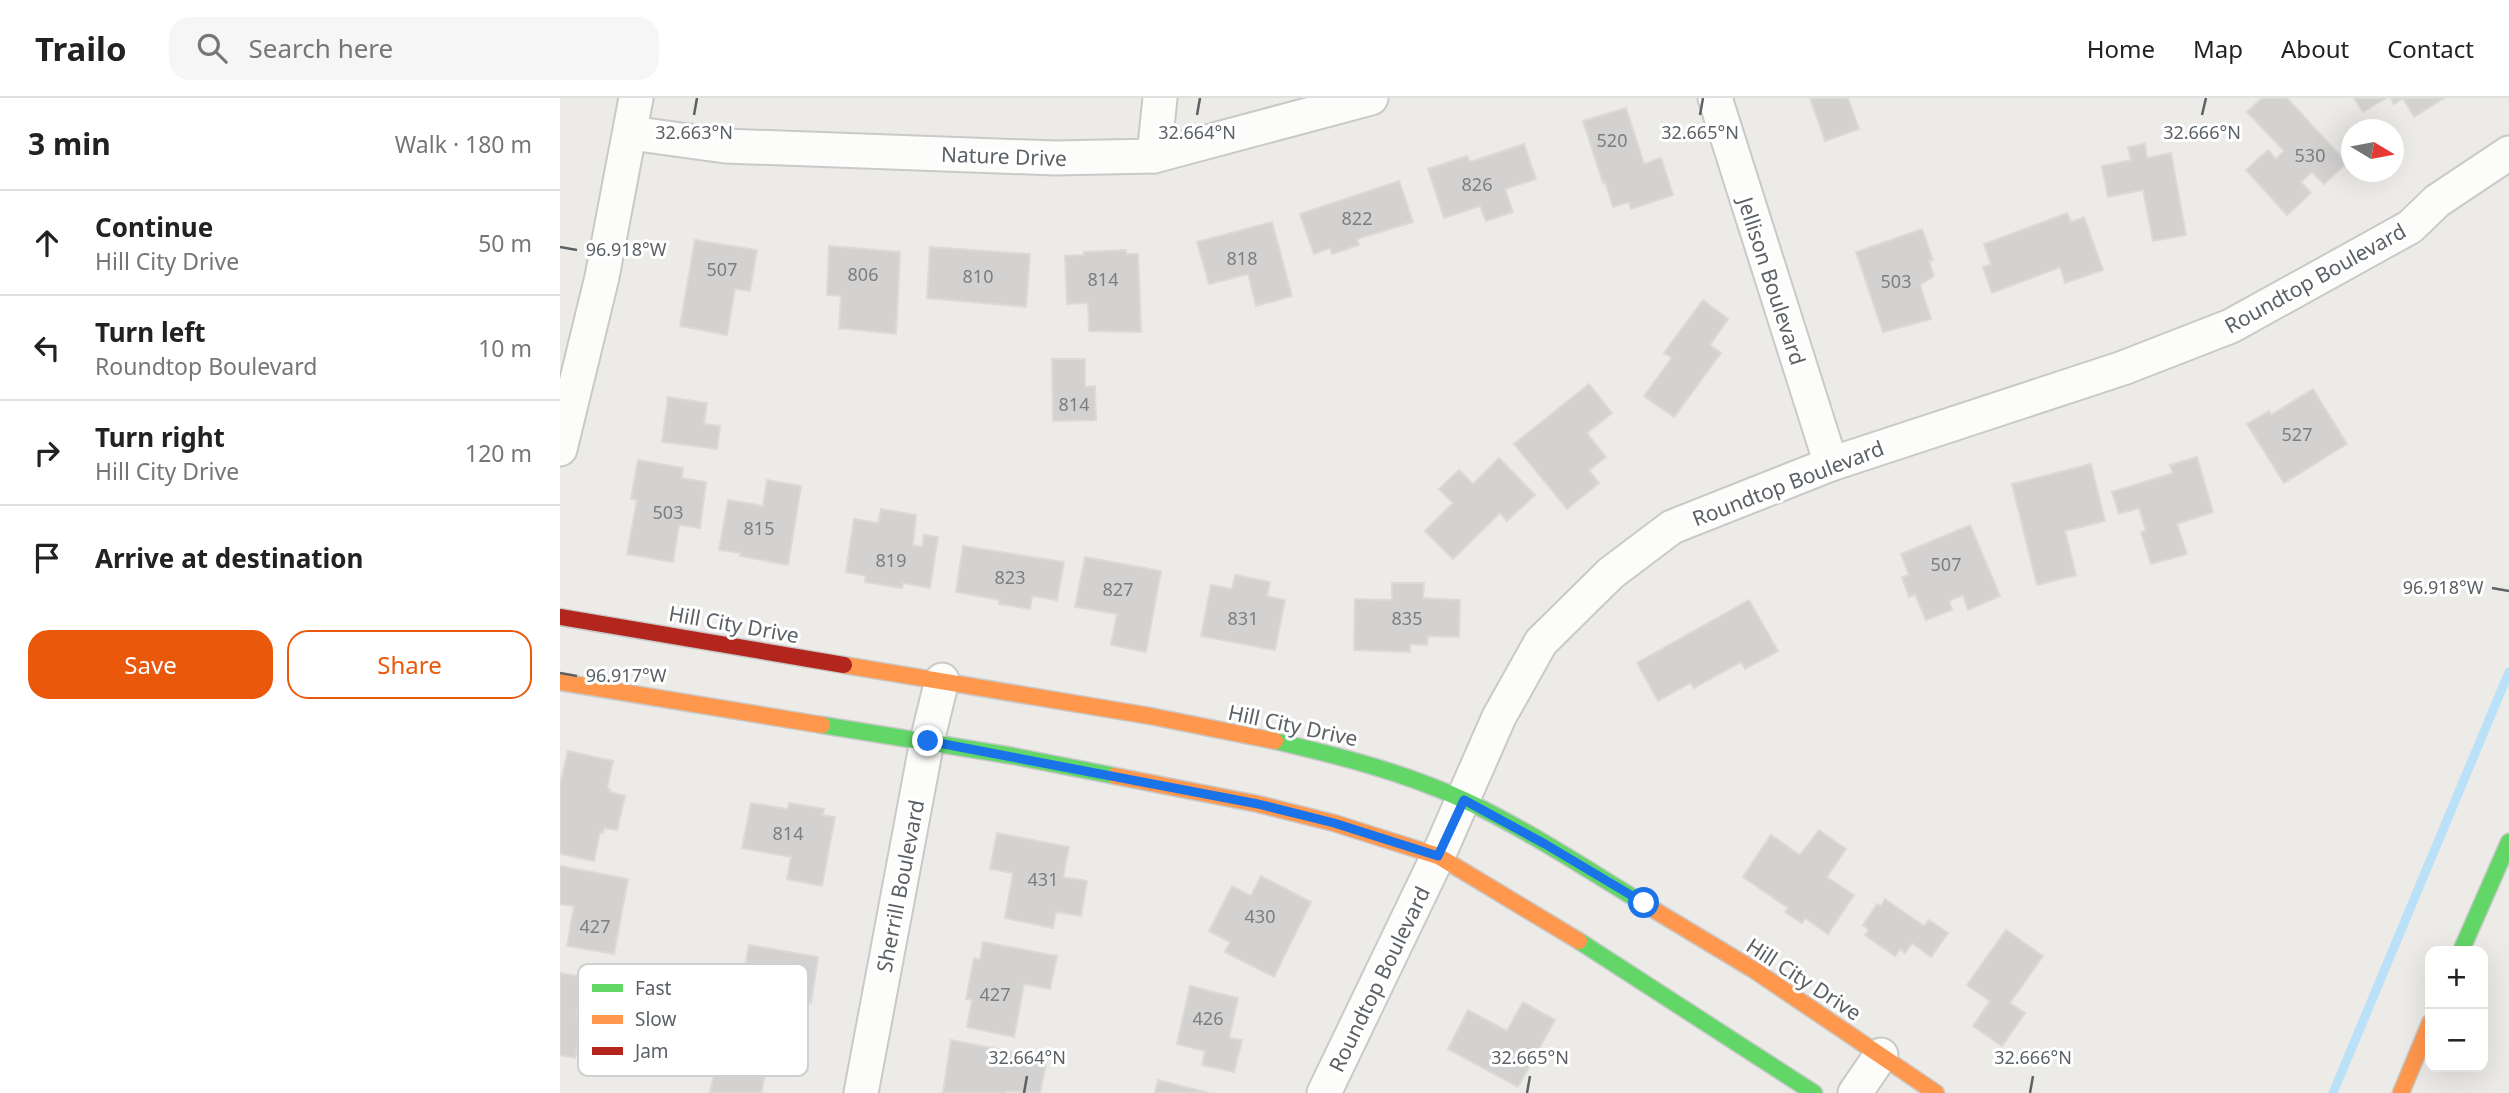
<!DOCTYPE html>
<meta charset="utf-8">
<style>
:root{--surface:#fff;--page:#f6f6f6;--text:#222;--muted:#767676;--line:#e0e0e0;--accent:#ea580c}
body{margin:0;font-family:"Noto Sans",sans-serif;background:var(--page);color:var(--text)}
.controls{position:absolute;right:21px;bottom:21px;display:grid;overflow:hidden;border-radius:14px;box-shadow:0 7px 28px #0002}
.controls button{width:63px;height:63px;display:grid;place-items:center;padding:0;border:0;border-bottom:2px solid var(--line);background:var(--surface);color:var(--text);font:35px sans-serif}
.compass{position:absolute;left:1781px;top:21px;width:63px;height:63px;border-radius:50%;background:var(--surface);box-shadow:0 7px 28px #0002;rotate:100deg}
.stop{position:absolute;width:21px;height:21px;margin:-16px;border:5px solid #1a73e8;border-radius:50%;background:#fff}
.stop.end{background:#1a73e8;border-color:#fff;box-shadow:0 2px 7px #0008}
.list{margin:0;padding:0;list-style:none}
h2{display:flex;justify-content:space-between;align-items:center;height:91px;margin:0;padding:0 28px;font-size:30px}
h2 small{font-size:23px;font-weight:400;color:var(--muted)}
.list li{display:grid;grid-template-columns:46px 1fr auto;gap:21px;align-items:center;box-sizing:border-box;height:105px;padding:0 28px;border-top:2px solid var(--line)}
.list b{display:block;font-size:26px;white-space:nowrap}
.list p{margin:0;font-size:23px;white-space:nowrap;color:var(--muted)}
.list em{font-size:23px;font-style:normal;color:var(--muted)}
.actions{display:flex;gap:14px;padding:21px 28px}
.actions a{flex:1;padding:16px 0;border:2px solid var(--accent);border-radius:21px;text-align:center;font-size:24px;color:var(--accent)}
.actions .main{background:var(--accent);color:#fff}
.icon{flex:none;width:38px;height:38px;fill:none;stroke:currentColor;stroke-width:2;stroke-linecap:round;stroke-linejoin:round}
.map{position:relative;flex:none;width:1949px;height:995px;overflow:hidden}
header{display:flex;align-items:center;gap:42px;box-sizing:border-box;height:98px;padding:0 35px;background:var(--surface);border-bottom:2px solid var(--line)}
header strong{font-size:33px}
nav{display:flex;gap:38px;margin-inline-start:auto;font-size:24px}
.search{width:490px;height:63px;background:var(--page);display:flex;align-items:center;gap:18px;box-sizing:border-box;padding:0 24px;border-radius:21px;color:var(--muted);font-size:26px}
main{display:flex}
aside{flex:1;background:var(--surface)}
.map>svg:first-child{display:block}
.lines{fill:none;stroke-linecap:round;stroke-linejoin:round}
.stream{stroke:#bae1f8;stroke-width:9}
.building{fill:#d4d2d0;stroke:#dcdad6;stroke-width:2}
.street-casing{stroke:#c9c9c9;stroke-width:37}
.fast-casing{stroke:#c9c9c9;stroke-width:19}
.slow-casing{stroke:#c9c9c9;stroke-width:19}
.jam-casing{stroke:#c9c9c9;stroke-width:19}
.street{stroke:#fcfcfb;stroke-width:33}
.fast{stroke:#63d668;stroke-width:16}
.slow{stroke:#ff974d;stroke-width:16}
.jam{stroke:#b3261e;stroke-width:16}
.route{stroke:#1a73e8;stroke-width:9}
.ticks{fill:none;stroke:#5c6166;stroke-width:2.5}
.labels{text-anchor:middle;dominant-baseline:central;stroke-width:6;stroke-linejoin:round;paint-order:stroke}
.number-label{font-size:18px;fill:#7b7e82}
.street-label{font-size:21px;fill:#5c6166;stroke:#fff}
.key{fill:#fff;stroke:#ced0d1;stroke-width:2}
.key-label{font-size:19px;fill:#5c6166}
.ticks-label{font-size:18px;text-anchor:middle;fill:#5c6166;stroke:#fff;stroke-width:6;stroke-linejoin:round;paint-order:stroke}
</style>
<header>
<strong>Trailo</strong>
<div class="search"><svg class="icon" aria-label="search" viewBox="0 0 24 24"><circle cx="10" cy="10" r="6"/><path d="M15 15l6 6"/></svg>Search here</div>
<nav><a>Home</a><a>Map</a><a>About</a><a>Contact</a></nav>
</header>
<main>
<aside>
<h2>3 min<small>Walk · 180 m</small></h2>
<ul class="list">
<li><svg class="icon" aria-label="ahead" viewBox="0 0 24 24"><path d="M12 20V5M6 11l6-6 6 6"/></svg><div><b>Continue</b><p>Hill City Drive</p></div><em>50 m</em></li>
<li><svg class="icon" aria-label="left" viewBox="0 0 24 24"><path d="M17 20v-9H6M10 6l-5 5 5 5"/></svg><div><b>Turn left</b><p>Roundtop Boulevard</p></div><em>10 m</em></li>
<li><svg class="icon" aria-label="right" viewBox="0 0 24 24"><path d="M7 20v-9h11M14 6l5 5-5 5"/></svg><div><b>Turn right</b><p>Hill City Drive</p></div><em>120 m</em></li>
<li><svg class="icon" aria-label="arrive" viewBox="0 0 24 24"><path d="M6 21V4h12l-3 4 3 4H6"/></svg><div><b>Arrive at destination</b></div></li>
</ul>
<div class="actions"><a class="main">Save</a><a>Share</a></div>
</aside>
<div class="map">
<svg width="1949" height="995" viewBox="0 0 1949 995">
<rect width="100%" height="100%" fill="#edebe7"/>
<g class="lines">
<polyline class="stream" points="1773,995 1949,574"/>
</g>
<g class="building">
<polygon points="1250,0 1288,0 1299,31 1265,43"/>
<polygon points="1702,0 1727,0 1787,65 1764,86 1752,74 1741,84 1751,95 1727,117 1686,72 1708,52 1716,61 1724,53 1687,14"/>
<polygon points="1794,0 1826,0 1803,14"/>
<polygon points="1831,0 1884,0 1854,19 1843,0 1834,6"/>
<polygon points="1066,10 1084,66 1101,60 1113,97 1071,111 1069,104 1053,109 1045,84 1043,85 1023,23"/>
<polygon points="964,46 976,81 945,91 953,114 926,123 920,108 884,120 868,71 907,58 910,64"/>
<polygon points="1585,46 1587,60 1611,55 1626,137 1593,143 1583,92 1548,99 1542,68 1571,62 1568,49"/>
<polygon points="839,83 853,124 797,141 799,147 772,156 770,150 754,156 740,116"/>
<polygon points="1507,115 1511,124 1524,119 1543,172 1505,185 1500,169 1432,195 1423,169 1431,166 1424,146"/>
<polygon points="712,124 732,198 696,208 688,176 649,186 637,144"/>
<polygon points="1362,131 1373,162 1369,163 1374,178 1360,187 1371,221 1323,234 1296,154"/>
<polygon points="135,142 197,152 190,193 175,191 167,237 120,228"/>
<polygon points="269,148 340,154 336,236 279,230 281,198 267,197"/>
<polygon points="370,149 470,156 466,209 367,200"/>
<polygon points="566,152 566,156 578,156 581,234 529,233 528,205 507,206 505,158 523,157 524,154"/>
<polygon points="1143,202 1168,221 1150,247 1161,255 1114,319 1084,298 1112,260 1104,255"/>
<polygon points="492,261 525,261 525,289 535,288 536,322 493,323"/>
<polygon points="1029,286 1052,315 1027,335 1046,359 1029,372 1039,385 1007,411 954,346"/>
<polygon points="1753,291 1787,346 1724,385 1687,326 1709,313 1711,317"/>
<polygon points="108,299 147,305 144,326 160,328 157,351 102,344"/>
<polygon points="1637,359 1653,414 1617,426 1627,456 1591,466 1581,434 1586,433 1579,410 1559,416 1552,394 1613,375 1610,367"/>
<polygon points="939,360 975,397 947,423 940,415 893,461 865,433 893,405 879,391 899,372 913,386"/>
<polygon points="78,362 123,370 122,380 146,384 140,430 119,427 113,464 67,456 77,402 71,401"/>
<polygon points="1531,366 1545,423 1505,433 1516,477 1477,487 1452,386"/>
<polygon points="207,382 241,388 228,467 180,458 181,455 159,452 168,402 203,408"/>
<polygon points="321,411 356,417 353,447 362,449 364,437 378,439 370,490 343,485 342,490 305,484 306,478 286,474 294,421 318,425"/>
<polygon points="1410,427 1440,498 1408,512 1403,497 1389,503 1392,512 1366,522 1355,496 1349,499 1342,479 1349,477 1341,456"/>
<polygon points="403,448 504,464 497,502 472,498 470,511 439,506 440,502 396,494"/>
<polygon points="525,459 601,473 586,554 551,547 557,516 515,509"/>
<polygon points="675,477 710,484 707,498 725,502 715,552 641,538 651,487 672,491"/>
<polygon points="832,485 864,485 863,500 900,502 899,539 868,538 867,547 850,546 850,554 794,552 795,501 832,502"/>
<polygon points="1189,502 1218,553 1185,571 1181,564 1134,590 1130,585 1098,603 1077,565"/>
<polygon points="8,653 53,663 47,690 50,691 50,694 65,698 57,732 44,730 43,735 40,734 34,763 0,756 0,686"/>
<polygon points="191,705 228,711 229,705 264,711 262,717 275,719 262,788 227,781 231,759 182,750"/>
<polygon points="1259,732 1286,751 1267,779 1294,797 1268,836 1245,820 1242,825 1225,814 1228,810 1183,779 1211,737 1240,757"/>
<polygon points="437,735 509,749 503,779 527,783 521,818 496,814 493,830 445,820 453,775 430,771"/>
<polygon points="0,768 68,781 54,856 7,848 14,808 0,806"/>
<polygon points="701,778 751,804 714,879 665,854 670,844 649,833 672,788 691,798"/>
<polygon points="1325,801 1364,828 1369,822 1388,835 1371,859 1352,845 1345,855 1340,851 1335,858 1305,837 1309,832 1303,827 1317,806 1321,808"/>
<polygon points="1446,832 1483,858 1450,905 1465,915 1442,948 1413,928 1430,903 1407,887"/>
<polygon points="423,844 497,858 490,891 464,886 454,939 407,929 412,902 406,901 414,860 420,862"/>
<polygon points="189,847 258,859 251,905 244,904 239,935 224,944 173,935"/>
<polygon points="0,875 24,879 16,920 23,921 15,960 0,957"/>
<polygon points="630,888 678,900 669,940 682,942 674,974 642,967 645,953 617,946"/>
<polygon points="963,904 995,922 958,989 888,951 908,912 947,933"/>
<polygon points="391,942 487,961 480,995 447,993 446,995 383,995"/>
<polygon points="160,948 209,959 201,995 150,995"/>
<polygon points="598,982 649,995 595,995"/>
</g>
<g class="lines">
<g class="street-casing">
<g id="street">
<polyline points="1155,0 1271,366"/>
<polyline points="71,35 165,48 495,60 594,58 811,0"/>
<polyline points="594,58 600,0"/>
<polyline points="0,351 42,179 76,0"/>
<polyline points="301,995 367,643 382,582"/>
<polyline points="764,995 878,758 939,619 981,544 1051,475 1112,429 1271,366 1563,270 1671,228 1850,129 1877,103 1949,55"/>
<polyline points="1295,995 1321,957"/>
</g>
</g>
<g class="fast-casing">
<g id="fast">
<polyline points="262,627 453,658 555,678"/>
<path d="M715 643C779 658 843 674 904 702 966 731 1023 769 1081 804"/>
<polyline points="1019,843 1254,995"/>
<polyline points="1901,853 1949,744"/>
</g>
</g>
<g class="slow-casing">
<g id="slow">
<polyline points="284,567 590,618 715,643"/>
<polyline points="0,584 262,627"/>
<polyline points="555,678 698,706 774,725 878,758 1019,843"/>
<polyline points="1081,804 1194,872 1376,995"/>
<polyline points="1841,995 1870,925"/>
</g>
</g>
<g class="jam-casing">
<polyline id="jam" points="0,519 284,567"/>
</g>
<use href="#street" class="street"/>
<use href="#fast" class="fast"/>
<use href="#slow" class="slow"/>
<use href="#jam" class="jam"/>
</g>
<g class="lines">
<polyline class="route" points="368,643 698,706 774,725 878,758 904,702 985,746 1084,805"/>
</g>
<path class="ticks" d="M134 17 137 0M637 17 640 0M1140 17 1143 0M1642 17 1646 0M0 149 17 152M1932 490 1949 493M0 575 17 578M464 995 467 978M967 995 970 978M1470 995 1473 978"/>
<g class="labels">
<g class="number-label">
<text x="1052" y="42">520</text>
<text x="1750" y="57">530</text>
<text x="917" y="86">826</text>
<text x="797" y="120">822</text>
<text x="682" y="160">818</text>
<text x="162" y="171">507</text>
<text x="303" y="176">806</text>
<text x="418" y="178">810</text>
<text x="543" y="181">814</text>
<text x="1336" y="183">503</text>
<text x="514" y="306">814</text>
<text x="1737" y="336">527</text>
<text x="108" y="414">503</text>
<text x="199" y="430">815</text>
<text x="331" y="462">819</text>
<text x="1386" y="466">507</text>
<text x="450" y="479">823</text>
<text x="558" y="491">827</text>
<text x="683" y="520">831</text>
<text x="847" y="520">835</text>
<text x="228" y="735">814</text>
<text x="483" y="781">431</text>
<text x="700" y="818">430</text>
<text x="35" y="828">427</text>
<text x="435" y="896">427</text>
<text x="648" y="920">426</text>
</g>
<g class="street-label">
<text transform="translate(444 58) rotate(2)">Nature Drive</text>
<text transform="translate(1755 180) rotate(-29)">Roundtop Boulevard</text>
<text transform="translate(1212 183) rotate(72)">Jellison Boulevard</text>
<text transform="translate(1228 385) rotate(-21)">Roundtop Boulevard</text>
<text transform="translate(174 526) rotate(10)">Hill City Drive</text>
<text transform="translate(733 627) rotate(12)">Hill City Drive</text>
<text transform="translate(340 788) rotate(-79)">Sherrill Boulevard</text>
<text transform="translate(819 881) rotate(-64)">Roundtop Boulevard</text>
<text transform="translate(1244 881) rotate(33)">Hill City Drive</text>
</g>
</g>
<rect x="18" y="866" width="230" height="112" rx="10" class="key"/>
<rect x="32" y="886" width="31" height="8" fill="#63d668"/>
<rect x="32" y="917" width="31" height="9" fill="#ff974d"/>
<rect x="32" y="949" width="31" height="8" fill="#b3261e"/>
<g class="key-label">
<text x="75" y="897">Fast</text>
<text x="75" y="928">Slow</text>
<text x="75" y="960">Jam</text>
</g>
<g class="ticks-label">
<text x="134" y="41">32.663°N</text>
<text x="637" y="41">32.664°N</text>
<text x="1140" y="41">32.665°N</text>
<text x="1642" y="41">32.666°N</text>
<text x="66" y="158">96.918°W</text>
<text x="1883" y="496">96.918°W</text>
<text x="66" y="584">96.917°W</text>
<text x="467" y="966">32.664°N</text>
<text x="970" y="966">32.665°N</text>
<text x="1473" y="966">32.666°N</text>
</g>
</svg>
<div class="controls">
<button>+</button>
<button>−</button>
</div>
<svg class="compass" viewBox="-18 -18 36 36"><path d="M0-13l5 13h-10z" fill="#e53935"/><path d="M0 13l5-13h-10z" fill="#767676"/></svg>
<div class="stop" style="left:1084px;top:805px"></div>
<div class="stop end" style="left:368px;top:643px"></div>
</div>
</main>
